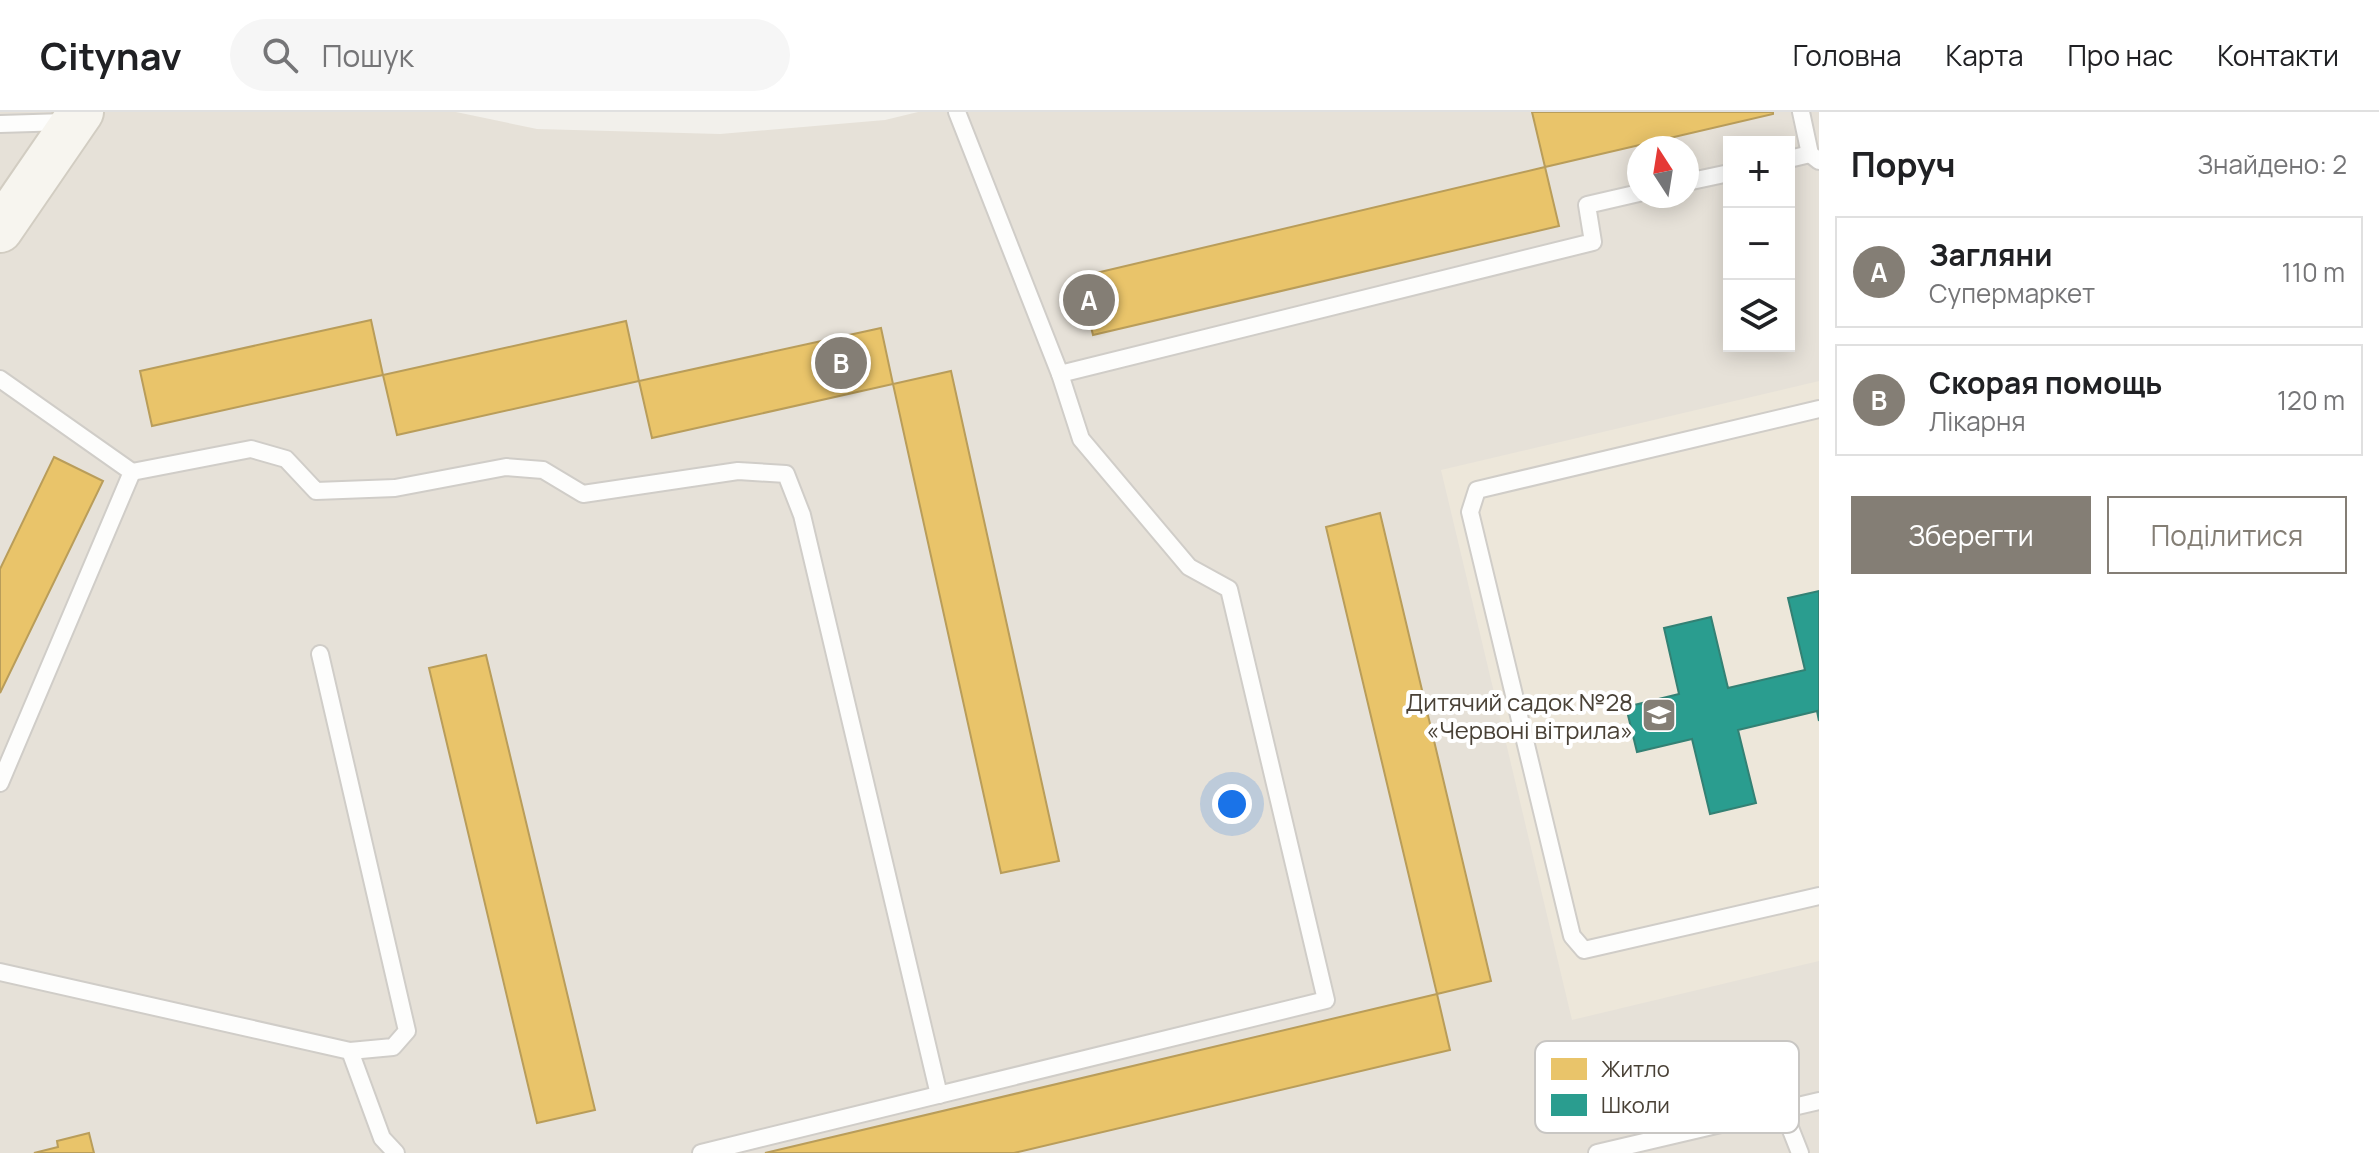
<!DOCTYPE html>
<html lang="uk">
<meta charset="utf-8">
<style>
:root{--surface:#fff;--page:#f6f6f6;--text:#202124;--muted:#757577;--line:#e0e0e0;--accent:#847e75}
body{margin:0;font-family:Manrope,sans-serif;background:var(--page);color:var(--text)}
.controls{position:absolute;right:24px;top:24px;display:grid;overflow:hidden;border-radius:0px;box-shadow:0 4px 20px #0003}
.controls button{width:72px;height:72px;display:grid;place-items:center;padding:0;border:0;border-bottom:2px solid var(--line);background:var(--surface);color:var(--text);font:40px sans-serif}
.compass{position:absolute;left:1627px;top:24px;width:72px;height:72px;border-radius:50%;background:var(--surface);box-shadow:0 4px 20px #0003;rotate:348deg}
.you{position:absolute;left:1232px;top:692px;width:28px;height:28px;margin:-20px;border:6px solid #fff;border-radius:50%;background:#1a73e8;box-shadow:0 0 0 12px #1a73e833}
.badge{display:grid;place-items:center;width:52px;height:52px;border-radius:50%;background:var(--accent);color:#fff;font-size:26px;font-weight:700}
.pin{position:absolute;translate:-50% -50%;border:4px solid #fff;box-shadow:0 2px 8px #0006}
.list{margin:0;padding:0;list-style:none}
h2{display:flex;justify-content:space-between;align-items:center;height:104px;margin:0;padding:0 32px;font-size:34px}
h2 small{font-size:26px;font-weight:400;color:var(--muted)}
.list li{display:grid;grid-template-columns:52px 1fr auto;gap:24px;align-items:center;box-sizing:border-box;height:112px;margin:0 16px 16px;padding:0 16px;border:2px solid var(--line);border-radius:0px}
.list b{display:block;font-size:30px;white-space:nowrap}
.list p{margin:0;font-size:26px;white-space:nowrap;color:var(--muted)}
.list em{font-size:26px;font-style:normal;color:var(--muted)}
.actions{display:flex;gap:16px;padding:24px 32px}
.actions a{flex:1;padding:18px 0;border:2px solid var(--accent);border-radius:0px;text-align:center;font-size:28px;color:var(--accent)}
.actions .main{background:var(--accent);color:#fff}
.icon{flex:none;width:44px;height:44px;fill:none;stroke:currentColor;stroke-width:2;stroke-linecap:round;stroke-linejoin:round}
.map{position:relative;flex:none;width:1819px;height:1041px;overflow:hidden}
header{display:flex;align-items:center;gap:48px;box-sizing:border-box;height:112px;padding:0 40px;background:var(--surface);border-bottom:2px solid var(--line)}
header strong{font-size:38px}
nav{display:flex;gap:44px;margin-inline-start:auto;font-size:28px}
.search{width:560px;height:72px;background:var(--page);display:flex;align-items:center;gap:20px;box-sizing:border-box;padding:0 28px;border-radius:44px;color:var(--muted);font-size:30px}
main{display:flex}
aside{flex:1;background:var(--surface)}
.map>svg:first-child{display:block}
.residential{fill:#e6e1d8;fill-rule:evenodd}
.education{fill:#ede7da}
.homes{fill:#e9c46a;stroke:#b99d5a;stroke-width:2}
.schools{fill:#2a9d8f;stroke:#338174;stroke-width:2}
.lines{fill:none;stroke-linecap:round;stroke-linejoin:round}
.lane-casing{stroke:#d0cdc8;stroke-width:20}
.secondary-casing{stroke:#d2cdc2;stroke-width:48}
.lane{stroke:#fdfdfc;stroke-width:16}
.secondary{stroke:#f7f5ef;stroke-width:44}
.labels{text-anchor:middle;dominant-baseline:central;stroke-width:8;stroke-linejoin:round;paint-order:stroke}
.poi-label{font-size:24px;fill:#494136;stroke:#fff;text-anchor:end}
.key{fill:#fff;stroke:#c8c6c3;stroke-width:2}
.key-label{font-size:22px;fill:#494136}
</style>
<header>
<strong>Citynav</strong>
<div class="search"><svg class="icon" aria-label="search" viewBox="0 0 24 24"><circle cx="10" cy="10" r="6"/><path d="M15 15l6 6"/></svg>Пошук</div>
<nav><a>Головна</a><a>Карта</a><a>Про нас</a><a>Контакти</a></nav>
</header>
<main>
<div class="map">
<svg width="1819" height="1041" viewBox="0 0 1819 1041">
<rect width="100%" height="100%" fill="#f2f0eb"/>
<path class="residential" d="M0 0H456L537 17 720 22 885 8 918 0H1819V1041H0ZM1729 30H1789V234H1729ZM1639 36H1687V84H1639Z"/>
<polygon class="education" points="1819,269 1819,849 1572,908 1441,358"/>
<g class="homes">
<polygon points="1532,0 1773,0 1773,2 1545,55"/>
<polygon points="1545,55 1559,114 1093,223 1079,165"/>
<polygon points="371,208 383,263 152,314 140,259"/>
<polygon points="626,209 639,269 397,323 383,263"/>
<polygon points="881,216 893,272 652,326 639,269"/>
<polygon points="951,259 1059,749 1001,761 893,272"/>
<polygon points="54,345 103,369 0,581 0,457"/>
<polygon points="1380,401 1491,869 1437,882 1326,415"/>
<polygon points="486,543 595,998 537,1011 429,556"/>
<polygon points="1437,882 1450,938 1014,1041 765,1041"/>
<polygon points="89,1021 94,1041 34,1041 58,1035 57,1029"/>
</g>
<polygon class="schools" points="1819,479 1819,609 1817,599 1738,618 1756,691 1710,702 1692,627 1637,640 1626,595 1679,582 1664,516 1711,505 1728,576 1805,558 1788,486"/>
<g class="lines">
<g class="lane-casing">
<g id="lane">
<polyline points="1801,0 1810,42 1819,49"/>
<polyline points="0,12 66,10"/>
<polyline points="1789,47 1810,42"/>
<polyline points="1687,70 1729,61"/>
<polyline points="1060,262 1593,130 1587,93 1639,81"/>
<polyline points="0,267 132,360 0,671"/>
<polyline points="1819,297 1477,378 1470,400 1572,824 1584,838 1819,784"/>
<polyline points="132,360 251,337 286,347 316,379 395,376 506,355 543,358 583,382 738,359 786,362 802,403 939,983"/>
<polyline points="0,860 350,939 393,935 407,919 320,542"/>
<polyline points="350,939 382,1026 396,1041"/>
<polyline points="1783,998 1800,1041"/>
<polyline points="701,1041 1326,888 1229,477 1189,455 1081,327 1060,262 957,0"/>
<polyline points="1597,1041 1819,989"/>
</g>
</g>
<g class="secondary-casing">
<polyline id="secondary" points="0,118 81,0"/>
</g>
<use href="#lane" class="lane"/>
<use href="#secondary" class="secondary"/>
</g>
<defs>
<g id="school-square" transform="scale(1.8)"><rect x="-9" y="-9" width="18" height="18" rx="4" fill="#847e75" stroke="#fff"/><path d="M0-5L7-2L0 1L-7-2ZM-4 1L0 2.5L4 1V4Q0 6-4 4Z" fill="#fff"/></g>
</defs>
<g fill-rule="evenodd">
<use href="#school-square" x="1659" y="603"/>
</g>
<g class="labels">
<g class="poi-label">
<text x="1633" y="589">Дитячий садок №28<tspan x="1633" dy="28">«Червоні вітрила»</tspan></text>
</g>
</g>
<rect x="1535" y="929" width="264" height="92" rx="12" class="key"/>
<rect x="1551" y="946" width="36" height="22" fill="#e9c46a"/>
<rect x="1551" y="982" width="36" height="22" fill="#2a9d8f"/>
<g class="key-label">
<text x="1601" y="965">Житло</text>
<text x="1601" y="1001">Школи</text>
</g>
</svg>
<div class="controls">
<button>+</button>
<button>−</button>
<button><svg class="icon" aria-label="layers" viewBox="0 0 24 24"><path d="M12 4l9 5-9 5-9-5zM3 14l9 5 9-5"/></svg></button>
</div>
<svg class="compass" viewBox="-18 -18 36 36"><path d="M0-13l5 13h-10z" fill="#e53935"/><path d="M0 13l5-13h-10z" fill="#757577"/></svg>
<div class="you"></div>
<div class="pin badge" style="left:1089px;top:188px">A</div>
<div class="pin badge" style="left:841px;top:251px">B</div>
</div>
<aside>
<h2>Поруч<small>Знайдено: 2</small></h2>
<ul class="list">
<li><span class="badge">A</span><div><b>Загляни</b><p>Супермаркет</p></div><em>110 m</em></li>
<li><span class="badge">B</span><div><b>Скорая помощь</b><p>Лікарня</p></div><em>120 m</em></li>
</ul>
<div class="actions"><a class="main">Зберегти</a><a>Поділитися</a></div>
</aside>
</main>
